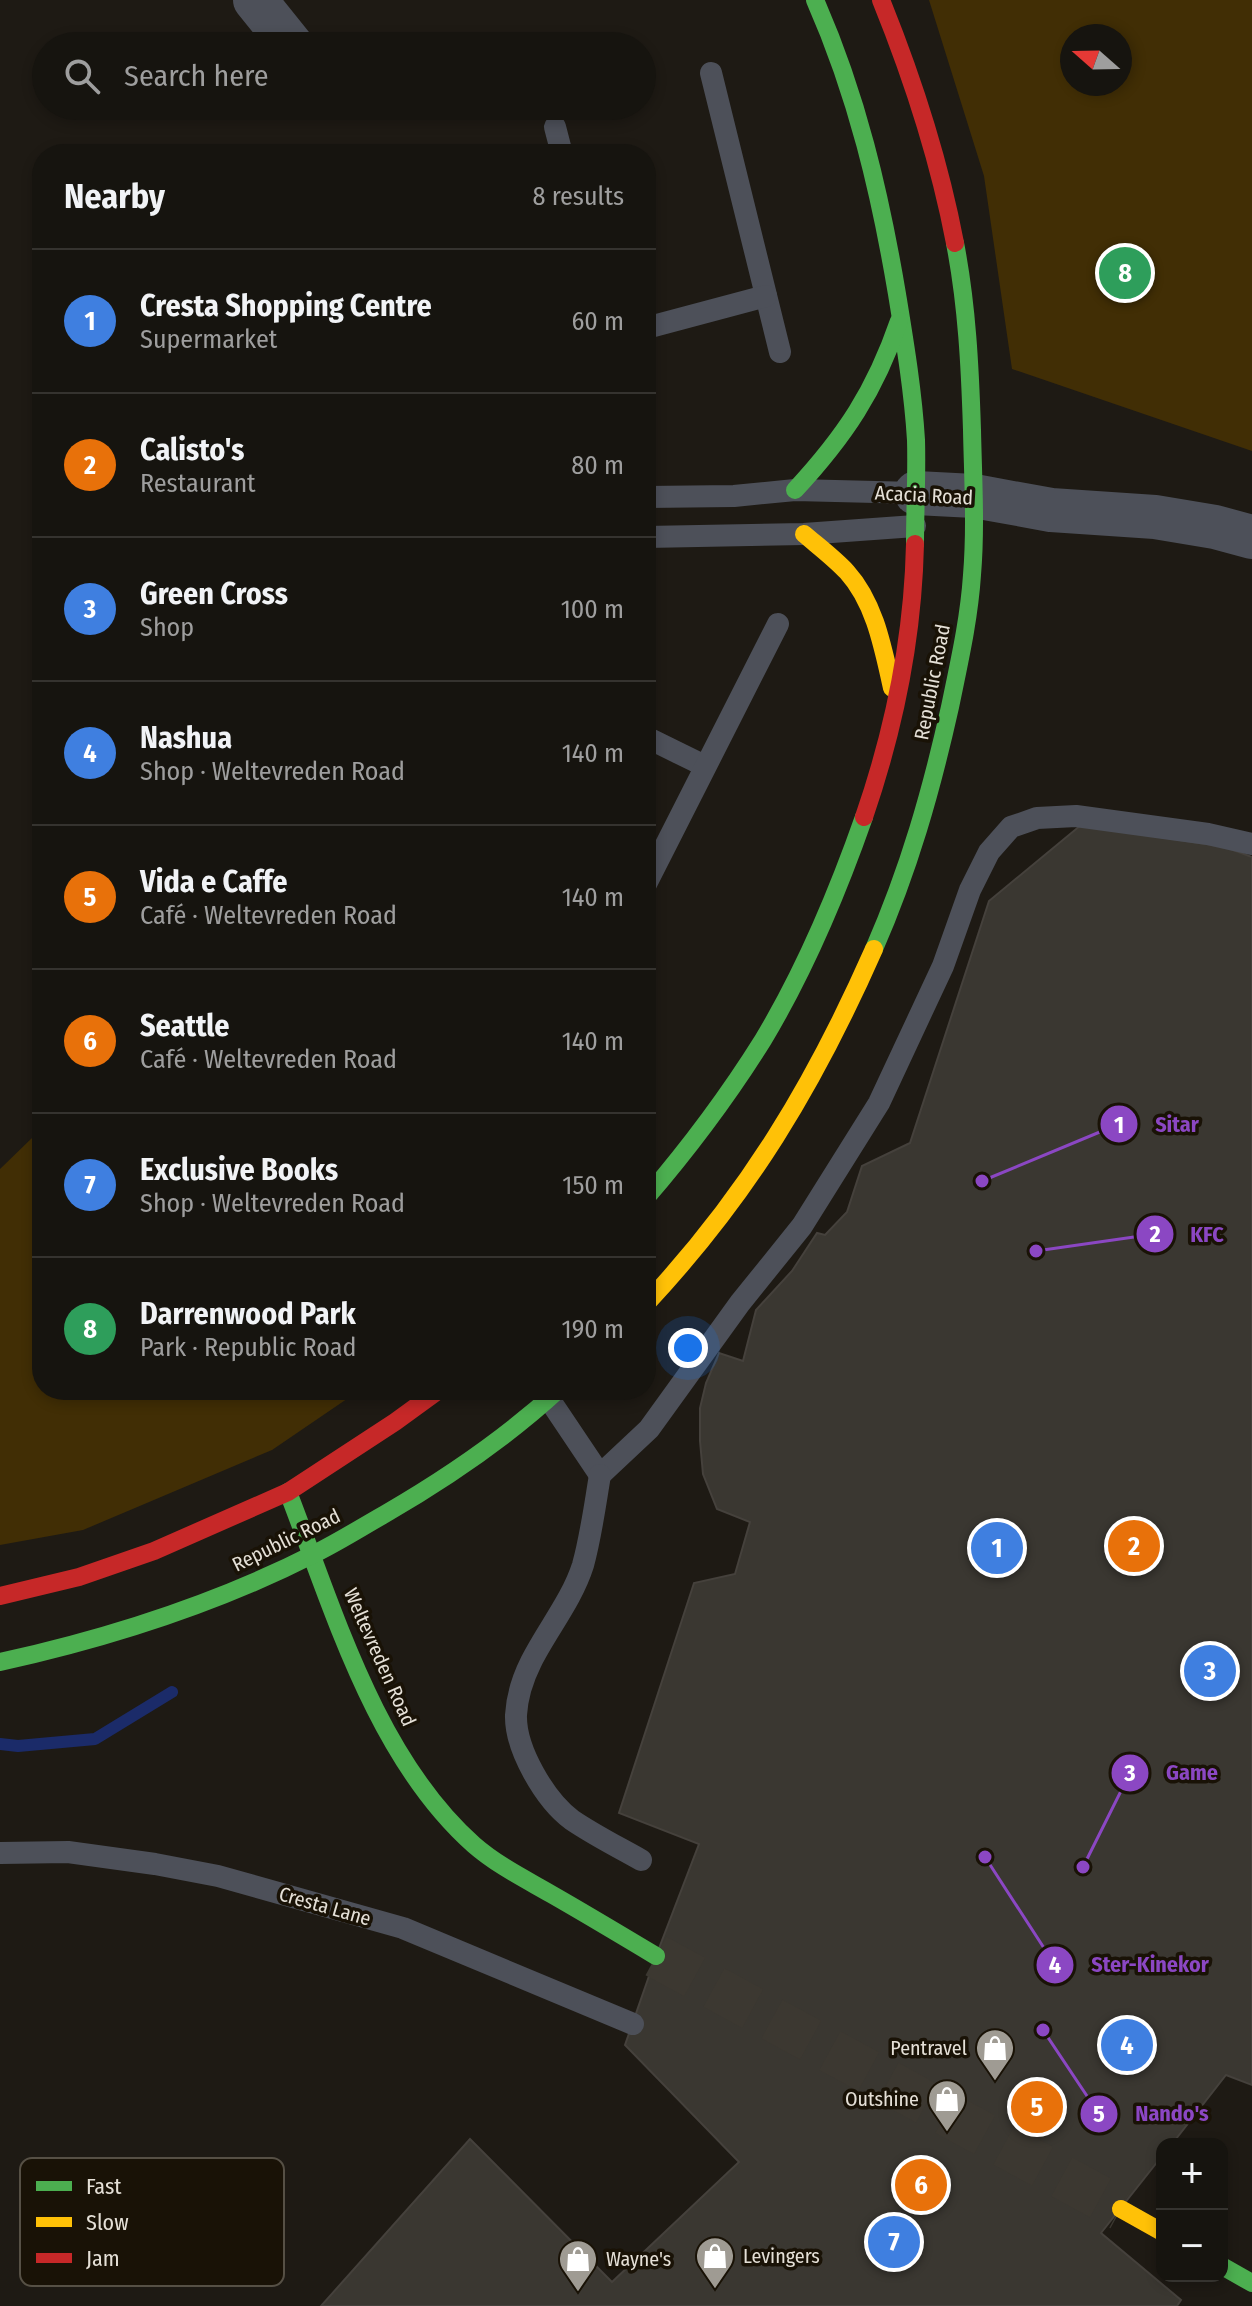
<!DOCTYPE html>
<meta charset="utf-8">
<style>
:root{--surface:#16140f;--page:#23211d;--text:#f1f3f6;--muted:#9e9e9e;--line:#35332f;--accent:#db2777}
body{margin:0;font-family:"Fira Sans Condensed",sans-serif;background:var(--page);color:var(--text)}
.controls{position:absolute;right:24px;bottom:24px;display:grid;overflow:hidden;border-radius:16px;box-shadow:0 4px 12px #0003}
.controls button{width:72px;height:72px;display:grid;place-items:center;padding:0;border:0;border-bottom:2px solid var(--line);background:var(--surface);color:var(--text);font:40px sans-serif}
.compass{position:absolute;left:1060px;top:24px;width:72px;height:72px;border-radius:50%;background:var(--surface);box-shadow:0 4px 12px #0003;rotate:290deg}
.you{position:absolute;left:688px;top:1348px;width:28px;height:28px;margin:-20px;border:6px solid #fff;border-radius:50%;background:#1a73e8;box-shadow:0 0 0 12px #1a73e833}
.badge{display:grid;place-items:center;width:52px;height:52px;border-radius:50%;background:var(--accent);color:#fff;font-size:26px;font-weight:700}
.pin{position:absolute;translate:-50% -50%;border:4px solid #fff;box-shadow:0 2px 8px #0006}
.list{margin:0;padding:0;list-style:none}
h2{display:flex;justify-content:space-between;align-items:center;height:104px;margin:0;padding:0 32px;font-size:34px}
h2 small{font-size:26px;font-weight:400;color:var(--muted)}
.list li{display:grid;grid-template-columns:52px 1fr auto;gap:24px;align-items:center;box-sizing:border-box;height:144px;padding:0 32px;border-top:2px solid var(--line)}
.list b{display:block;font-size:30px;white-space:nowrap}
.list p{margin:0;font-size:26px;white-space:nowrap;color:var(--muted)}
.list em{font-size:26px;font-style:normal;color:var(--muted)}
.icon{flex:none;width:44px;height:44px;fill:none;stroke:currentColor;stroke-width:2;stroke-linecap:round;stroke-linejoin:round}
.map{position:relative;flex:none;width:1252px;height:2306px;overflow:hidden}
.search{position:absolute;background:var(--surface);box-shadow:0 4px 12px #0003;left:32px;top:32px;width:624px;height:88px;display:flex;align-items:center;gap:20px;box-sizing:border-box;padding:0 28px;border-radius:44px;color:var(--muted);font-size:30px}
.panel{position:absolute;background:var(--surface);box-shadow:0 4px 12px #0003;left:32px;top:144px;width:624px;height:1256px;border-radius:32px}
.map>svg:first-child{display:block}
.green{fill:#412e05;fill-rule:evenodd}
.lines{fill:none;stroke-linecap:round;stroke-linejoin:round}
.stream{stroke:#1b2b69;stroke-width:12}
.building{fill:#3a3731;stroke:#45413c;stroke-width:2}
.secondary-tunnel{stroke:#3c3831;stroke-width:44;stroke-dasharray:44 22;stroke-linecap:butt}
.lane{stroke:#4d5059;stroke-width:22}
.street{stroke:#4d5059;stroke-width:44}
.fast{stroke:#4caf50;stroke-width:18}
.slow{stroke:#ffc107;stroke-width:18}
.jam{stroke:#c62828;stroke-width:18}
.labels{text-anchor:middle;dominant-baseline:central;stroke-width:7;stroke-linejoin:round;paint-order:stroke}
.street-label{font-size:20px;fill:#e5e0d7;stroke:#191206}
.poi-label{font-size:20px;fill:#e5e0d7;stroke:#191206;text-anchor:end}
.key{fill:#191206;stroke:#565045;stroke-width:2}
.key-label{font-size:22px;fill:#e5e0d7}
.leader{fill:none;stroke:#8b47c3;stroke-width:3}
.callout-dot{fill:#8b47c3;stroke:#191206;stroke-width:3}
.mark-label{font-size:24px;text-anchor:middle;font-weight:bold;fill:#fff}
.callout-label{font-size:22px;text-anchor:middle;font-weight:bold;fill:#8b47c3;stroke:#191206;stroke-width:7;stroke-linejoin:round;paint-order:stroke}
</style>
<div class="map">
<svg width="1252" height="2306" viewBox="0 0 1252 2306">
<rect width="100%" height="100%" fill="#1e1a14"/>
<g class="green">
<path d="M929 0H1252V451L1012 369 984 176ZM1072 36H1120V84H1072Z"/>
<polygon points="42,1083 42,1390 360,1390 272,1450 83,1530 0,1545 0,1169 32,1138"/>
</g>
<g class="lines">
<polyline class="stream" points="0,1744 18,1746 95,1739 172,1692"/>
</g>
<polygon class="building" points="1081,825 1225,847 1252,857 1252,2085 1226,2075 1172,2144 1162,2144 1162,2156 1101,2233 1181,2300 1177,2306 321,2306 470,2139 612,2282 739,2162 625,2045 656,1956 699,1844 619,1813 694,1583 735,1574 750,1522 717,1509 703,1474 700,1441 700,1408 706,1383 719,1353 743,1361 756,1310 792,1271 817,1233 825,1235 847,1212 862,1166 910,1143 989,901"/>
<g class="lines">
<polyline class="secondary-tunnel" points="656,1956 1121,2209"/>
<g class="lane">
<polyline points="711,73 780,352"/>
<polyline points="555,127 562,154"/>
<polyline points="646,328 766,296"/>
<polyline points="646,497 734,496 795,490 916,493"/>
<polyline points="646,537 804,534 915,526"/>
<polyline points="646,737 705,766"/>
<polyline points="646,884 778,624"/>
<polyline points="549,1399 600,1475 649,1429 740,1303 802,1226 879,1103 943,966 970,890 989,852 1011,827 1037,818 1076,816 1208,834 1252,844"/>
<path d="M600 1475C595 1505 591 1536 583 1565 572 1600 547 1630 531 1662 523 1678 517 1697 516 1715 515 1749 545 1800 572 1820 594 1835 618 1847 641 1860"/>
<polyline points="0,1853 68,1852 155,1864 218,1876 403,1928 633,2024"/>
</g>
<g class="street">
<polyline points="255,0 292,46"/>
<polyline points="916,493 974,496 1051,510 1155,517 1215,527 1252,537"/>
</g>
<g class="fast">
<path d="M815 0C857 95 880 193 897 294 905 343 913 391 916 440 917 475 915 510 915 544"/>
<path d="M795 490C845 436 875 391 899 321"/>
<path d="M874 949C909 869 931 792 950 707 959 663 969 620 972 575 976 527 973 479 972 430 970 367 967 305 955 243"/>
<path d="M646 1198C689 1148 728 1096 763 1040 805 970 837 894 864 817"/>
<path d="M288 1492C334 1611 376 1758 474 1845 497 1865 525 1879 551 1894 586 1914 621 1935 656 1956"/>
<path d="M0 1662C109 1638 216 1604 316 1553 340 1541 362 1527 385 1514 447 1478 505 1439 558 1390"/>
<polyline points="1222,2266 1252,2283"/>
</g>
<g class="slow">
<path d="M804 534C818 546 834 558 847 572 875 603 883 648 892 688"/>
<path d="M646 1304C748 1195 814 1085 874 949"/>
<polyline points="1121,2209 1162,2232"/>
</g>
<g class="jam">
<path d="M881 0C913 79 939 159 955 243"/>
<path d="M864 817C894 730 913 636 915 544"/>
<polyline points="0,1596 79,1577 154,1551 288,1492 395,1422 439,1390"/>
</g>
</g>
<defs>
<g id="shop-pin" transform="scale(2)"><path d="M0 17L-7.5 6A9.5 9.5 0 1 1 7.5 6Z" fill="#9f9b93" stroke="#191206"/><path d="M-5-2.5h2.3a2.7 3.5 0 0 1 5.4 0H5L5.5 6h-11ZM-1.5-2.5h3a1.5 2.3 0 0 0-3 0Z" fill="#fff"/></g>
</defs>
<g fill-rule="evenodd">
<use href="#shop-pin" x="995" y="2048"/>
<use href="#shop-pin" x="947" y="2099"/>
<use href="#shop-pin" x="715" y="2256"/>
<use href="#shop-pin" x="578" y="2259"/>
</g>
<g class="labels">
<g class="street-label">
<text transform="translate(924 495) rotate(3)">Acacia Road</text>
<text transform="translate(932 682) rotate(-79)">Republic Road</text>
<text transform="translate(286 1540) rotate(-26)">Republic Road</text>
<text transform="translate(380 1657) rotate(66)">Weltevreden Road</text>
<text transform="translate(325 1906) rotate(16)">Cresta Lane</text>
</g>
<g class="poi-label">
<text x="967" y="2048">Pentravel</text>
<text x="919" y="2099">Outshine</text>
<text x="743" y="2256" text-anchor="start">Levingers</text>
<text x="606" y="2259" text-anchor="start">Wayne's</text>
</g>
</g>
<rect x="20" y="2158" width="264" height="128" rx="12" class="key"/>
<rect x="36" y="2181" width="36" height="10" fill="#4caf50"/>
<rect x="36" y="2217" width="36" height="10" fill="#ffc107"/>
<rect x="36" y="2253" width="36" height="10" fill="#c62828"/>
<g class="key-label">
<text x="86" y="2194">Fast</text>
<text x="86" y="2230">Slow</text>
<text x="86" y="2266">Jam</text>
</g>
<path class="leader" d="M982 1181L1119 1124M1036 1251L1155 1234M1083 1867L1130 1773M985 1857L1055 1965M1043 2030L1099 2114"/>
<g class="callout-dot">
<circle cx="982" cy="1181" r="8"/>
<circle cx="1036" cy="1251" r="8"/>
<circle cx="1083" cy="1867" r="8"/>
<circle cx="985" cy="1857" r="8"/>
<circle cx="1043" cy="2030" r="8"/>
<circle cx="1119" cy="1124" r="20"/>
<circle cx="1155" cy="1234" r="20"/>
<circle cx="1130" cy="1773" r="20"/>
<circle cx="1055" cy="1965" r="20"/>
<circle cx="1099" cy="2114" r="20"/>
</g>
<g class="mark-label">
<text x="1119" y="1133">1</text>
<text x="1155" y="1242">2</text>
<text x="1130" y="1781">3</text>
<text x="1055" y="1973">4</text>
<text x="1099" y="2122">5</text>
</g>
<g class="callout-label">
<text x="1177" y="1132">Sitar</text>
<text x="1207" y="1242">KFC</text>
<text x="1192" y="1780">Game</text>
<text x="1150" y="1972">Ster-Kinekor</text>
<text x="1172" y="2121">Nando's</text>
</g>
</svg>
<div class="controls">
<button>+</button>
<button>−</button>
</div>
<svg class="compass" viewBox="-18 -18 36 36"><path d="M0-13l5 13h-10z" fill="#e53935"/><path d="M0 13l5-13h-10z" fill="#9e9e9e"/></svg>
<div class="you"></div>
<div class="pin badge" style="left:997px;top:1548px;background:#3f7fe0">1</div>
<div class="pin badge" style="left:1134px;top:1546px;background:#e8710a">2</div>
<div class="pin badge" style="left:1210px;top:1671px;background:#3f7fe0">3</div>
<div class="pin badge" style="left:1127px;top:2045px;background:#3f7fe0">4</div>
<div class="pin badge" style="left:1037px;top:2107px;background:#e8710a">5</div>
<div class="pin badge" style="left:921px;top:2185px;background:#e8710a">6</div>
<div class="pin badge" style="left:894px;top:2242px;background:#3f7fe0">7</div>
<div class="pin badge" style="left:1125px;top:273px;background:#2e9e5b">8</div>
<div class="search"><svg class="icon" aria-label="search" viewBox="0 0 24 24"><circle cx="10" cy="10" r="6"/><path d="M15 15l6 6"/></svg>Search here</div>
<section class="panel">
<h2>Nearby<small>8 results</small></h2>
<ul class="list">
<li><span class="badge" style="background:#3f7fe0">1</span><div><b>Cresta Shopping Centre</b><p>Supermarket</p></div><em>60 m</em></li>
<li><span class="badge" style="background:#e8710a">2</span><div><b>Calisto's</b><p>Restaurant</p></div><em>80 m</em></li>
<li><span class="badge" style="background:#3f7fe0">3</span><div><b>Green Cross</b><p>Shop</p></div><em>100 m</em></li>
<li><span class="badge" style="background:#3f7fe0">4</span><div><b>Nashua</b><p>Shop · Weltevreden Road</p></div><em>140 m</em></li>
<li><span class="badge" style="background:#e8710a">5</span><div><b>Vida e Caffe</b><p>Café · Weltevreden Road</p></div><em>140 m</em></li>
<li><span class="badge" style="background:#e8710a">6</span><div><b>Seattle</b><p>Café · Weltevreden Road</p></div><em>140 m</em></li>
<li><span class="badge" style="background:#3f7fe0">7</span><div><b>Exclusive Books</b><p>Shop · Weltevreden Road</p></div><em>150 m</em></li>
<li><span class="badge" style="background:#2e9e5b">8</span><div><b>Darrenwood Park</b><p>Park · Republic Road</p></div><em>190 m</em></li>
</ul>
</section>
</div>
